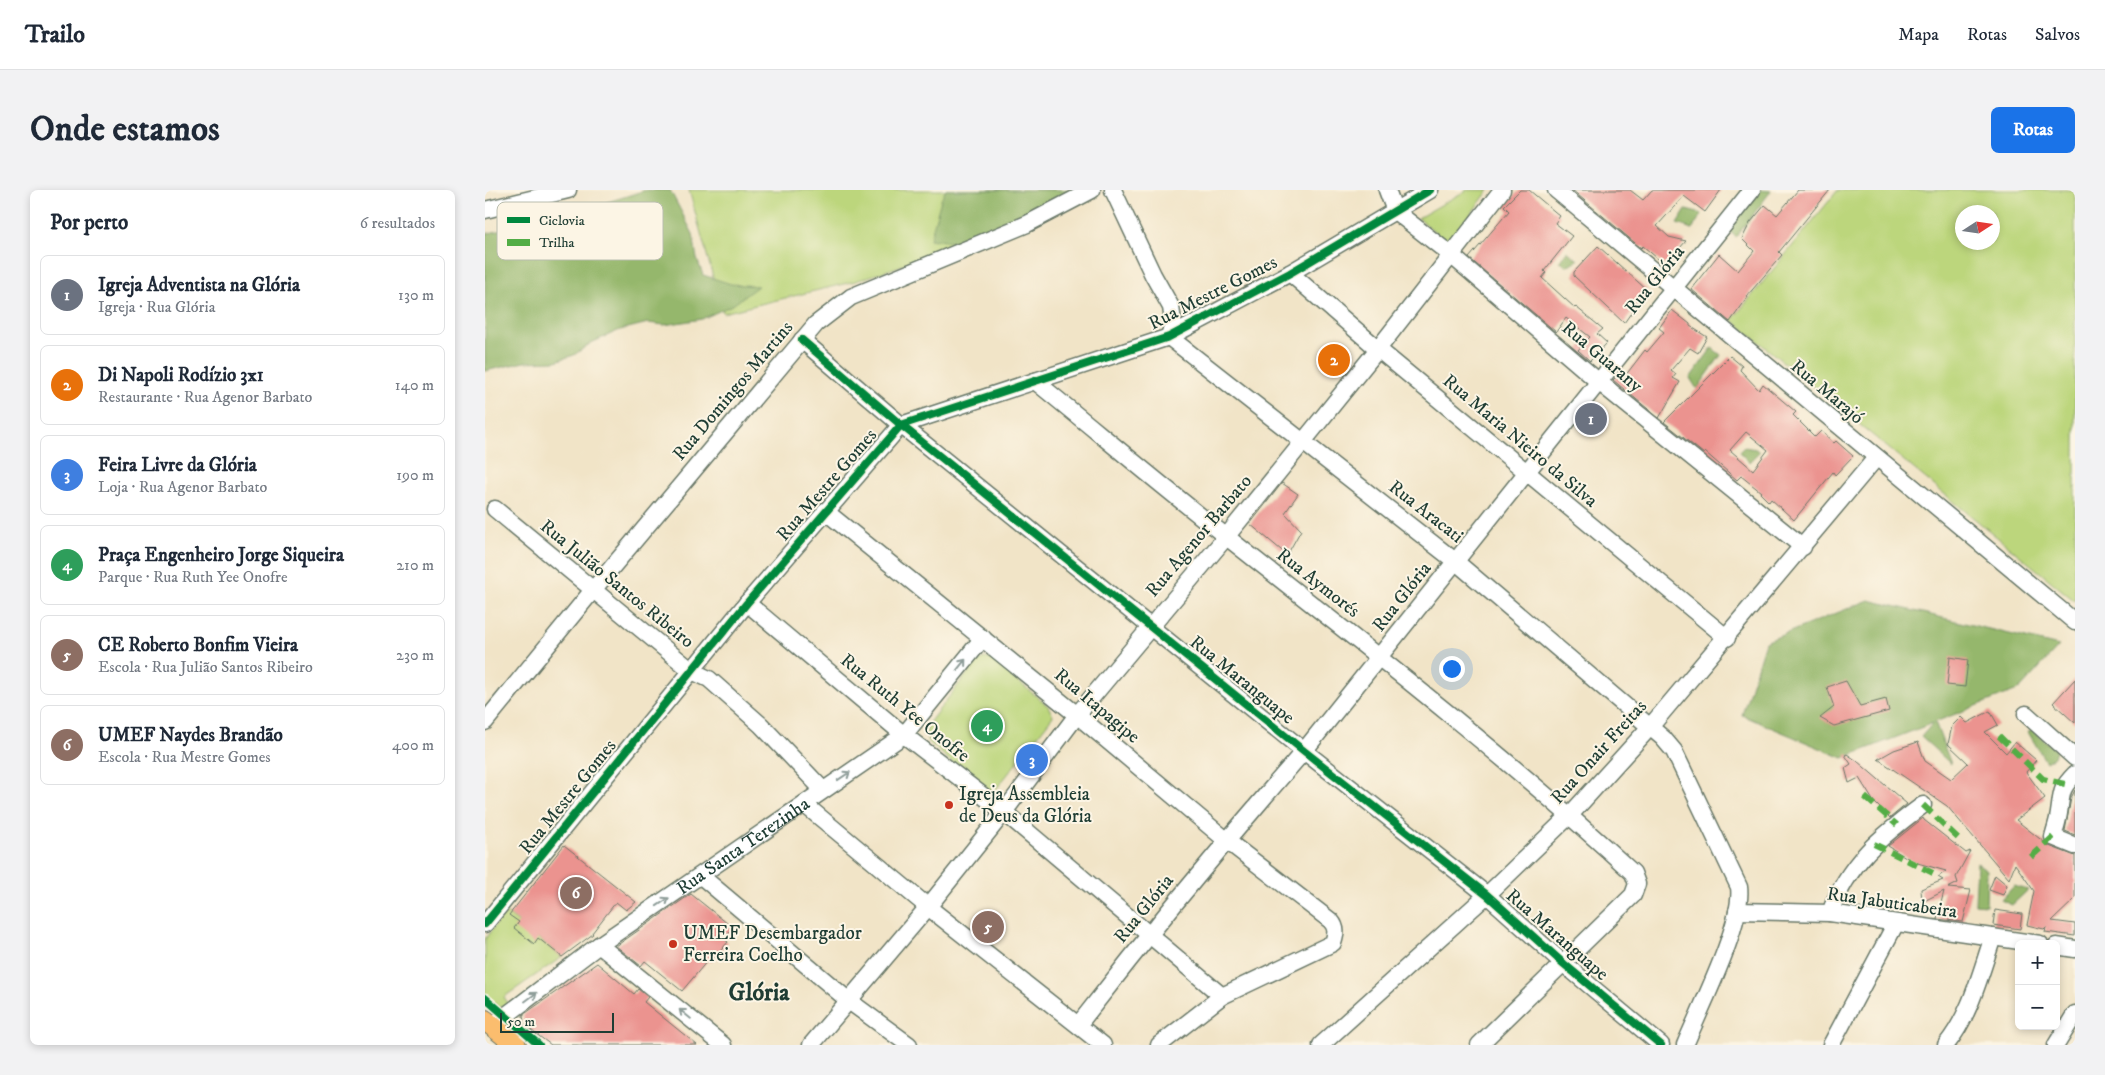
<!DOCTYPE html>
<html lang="pt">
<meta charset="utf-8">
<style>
:root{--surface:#fff;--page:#f2f2f3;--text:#1f2937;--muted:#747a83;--line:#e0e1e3;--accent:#1a73e8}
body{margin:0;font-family:"IM FELL DW Pica",serif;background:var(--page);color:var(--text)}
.controls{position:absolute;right:15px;bottom:15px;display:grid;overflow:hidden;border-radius:8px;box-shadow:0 2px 8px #0003}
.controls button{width:45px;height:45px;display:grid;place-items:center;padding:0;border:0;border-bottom:1px solid var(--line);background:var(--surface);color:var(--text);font:25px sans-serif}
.compass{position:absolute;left:1470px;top:15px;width:45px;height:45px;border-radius:50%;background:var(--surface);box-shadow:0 2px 8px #0003;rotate:78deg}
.scale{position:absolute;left:15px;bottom:12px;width:114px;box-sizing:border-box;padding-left:5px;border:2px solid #1f3d34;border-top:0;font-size:14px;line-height:18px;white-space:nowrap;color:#1f3d34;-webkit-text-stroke:4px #fcf5e5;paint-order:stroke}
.you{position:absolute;left:966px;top:478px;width:18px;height:18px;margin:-12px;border:4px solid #fff;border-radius:50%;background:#1a73e8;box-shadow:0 0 0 8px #1a73e833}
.badge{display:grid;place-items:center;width:32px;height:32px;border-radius:50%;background:var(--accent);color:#fff;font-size:16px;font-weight:700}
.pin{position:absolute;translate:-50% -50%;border:2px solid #fff;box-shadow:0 1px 5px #0006}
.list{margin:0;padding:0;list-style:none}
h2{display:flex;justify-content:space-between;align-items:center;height:65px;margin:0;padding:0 20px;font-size:21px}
h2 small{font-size:16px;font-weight:400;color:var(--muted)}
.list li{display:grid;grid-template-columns:32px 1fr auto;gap:15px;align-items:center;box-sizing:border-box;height:80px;margin:0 10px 10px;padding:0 10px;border:1px solid var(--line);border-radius:8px}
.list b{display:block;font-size:19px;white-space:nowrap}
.list p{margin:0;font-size:16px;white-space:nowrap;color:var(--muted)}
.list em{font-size:16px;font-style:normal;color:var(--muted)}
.map{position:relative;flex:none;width:1590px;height:855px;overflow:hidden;border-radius:8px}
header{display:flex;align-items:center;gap:30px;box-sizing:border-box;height:70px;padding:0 25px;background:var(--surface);border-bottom:1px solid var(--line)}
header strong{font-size:24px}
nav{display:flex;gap:28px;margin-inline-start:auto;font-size:18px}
.intro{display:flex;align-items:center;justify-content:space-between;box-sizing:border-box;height:120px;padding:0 30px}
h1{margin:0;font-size:35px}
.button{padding:12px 22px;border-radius:8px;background:var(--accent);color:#fff;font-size:18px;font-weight:700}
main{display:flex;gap:30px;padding:0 30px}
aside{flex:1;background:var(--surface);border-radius:8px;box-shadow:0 2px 8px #0003}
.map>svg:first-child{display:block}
.green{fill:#bcd67c;stroke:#6e8a58;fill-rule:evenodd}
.forest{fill:#95b76c;stroke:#5a7a50}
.building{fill:#eb938f;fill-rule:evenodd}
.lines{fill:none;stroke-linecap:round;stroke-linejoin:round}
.minor-casing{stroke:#687767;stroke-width:19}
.major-casing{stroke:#687767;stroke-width:22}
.minor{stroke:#fff;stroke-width:16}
.major{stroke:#fbbd6e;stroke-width:20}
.quiet{stroke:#52ad45;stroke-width:6;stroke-dasharray:12 6;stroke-linecap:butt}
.cycleway-casing{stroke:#fcf5e5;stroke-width:11}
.cycleway{stroke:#00873e;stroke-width:8}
.oneway{stroke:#8f9e9a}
.poi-dot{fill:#c8321e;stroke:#fcf5e5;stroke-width:2}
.labels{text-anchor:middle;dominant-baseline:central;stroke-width:4;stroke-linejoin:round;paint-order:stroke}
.street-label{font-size:19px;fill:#1f3d34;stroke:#fcf5e5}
.poi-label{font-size:19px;fill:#1f3d34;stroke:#fcf5e5;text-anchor:start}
.district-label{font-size:24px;font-weight:bold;fill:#1f3d34;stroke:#fcf5e5}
.key{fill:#fcf5e5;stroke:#babeb0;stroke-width:1}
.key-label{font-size:14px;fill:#1f3d34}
</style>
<header>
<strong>Trailo</strong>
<nav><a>Mapa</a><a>Rotas</a><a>Salvos</a></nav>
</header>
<div class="intro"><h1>Onde estamos</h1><a class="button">Rotas</a></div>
<main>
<aside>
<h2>Por perto<small>6 resultados</small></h2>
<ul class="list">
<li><span class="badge" style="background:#6b7280">1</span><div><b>Igreja Adventista na Glória</b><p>Igreja · Rua Glória</p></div><em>130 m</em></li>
<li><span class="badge" style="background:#e8710a">2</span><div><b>Di Napoli Rodízio 3x1</b><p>Restaurante · Rua Agenor Barbato</p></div><em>140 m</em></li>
<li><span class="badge" style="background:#3f7fe0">3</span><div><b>Feira Livre da Glória</b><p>Loja · Rua Agenor Barbato</p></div><em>190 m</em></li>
<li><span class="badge" style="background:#2e9e5b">4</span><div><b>Praça Engenheiro Jorge Siqueira</b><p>Parque · Rua Ruth Yee Onofre</p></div><em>210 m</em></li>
<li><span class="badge" style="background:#8d6e63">5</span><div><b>CE Roberto Bonfim Vieira</b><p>Escola · Rua Julião Santos Ribeiro</p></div><em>230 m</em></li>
<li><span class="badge" style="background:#8d6e63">6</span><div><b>UMEF Naydes Brandão</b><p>Escola · Rua Mestre Gomes</p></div><em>400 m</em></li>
</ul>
</aside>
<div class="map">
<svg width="1590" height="855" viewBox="0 0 1590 855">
<rect width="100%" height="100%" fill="#fcf5e5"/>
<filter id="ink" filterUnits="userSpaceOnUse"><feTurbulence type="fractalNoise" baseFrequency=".02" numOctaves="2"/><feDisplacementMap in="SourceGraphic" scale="10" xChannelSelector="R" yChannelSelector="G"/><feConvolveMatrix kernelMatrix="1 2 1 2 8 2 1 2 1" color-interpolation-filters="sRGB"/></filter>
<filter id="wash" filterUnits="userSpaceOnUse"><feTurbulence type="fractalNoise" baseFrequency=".0096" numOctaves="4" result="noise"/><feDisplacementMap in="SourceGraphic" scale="20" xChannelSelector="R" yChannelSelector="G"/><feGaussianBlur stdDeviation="1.12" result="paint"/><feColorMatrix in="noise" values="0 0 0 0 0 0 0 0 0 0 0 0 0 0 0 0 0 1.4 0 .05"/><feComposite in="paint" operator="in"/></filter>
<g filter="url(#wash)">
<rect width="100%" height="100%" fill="#f1e4c7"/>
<g class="green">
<polygon points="204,0 595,0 522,40 371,91 238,123"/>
<polygon points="982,0 1004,0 964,53 933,28"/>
<path d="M1353 0H1590V411L1247 130ZM1478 22H1508V52H1478Z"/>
<polygon points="499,468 506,469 563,516 568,526 512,598 506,601 498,600 444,552 441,543 443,534 491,472"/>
<polygon points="20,722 77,767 19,807 23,813 15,818 0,807 0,749"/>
</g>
<g class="forest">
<polygon points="161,0 185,0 208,44 212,69 218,85 246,94 273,96 249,114 217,129 179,135 163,133 135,140 106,153 89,165 71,171 39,172 0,181 0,44 94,21"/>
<polygon points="461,0 599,0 581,15 474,53 445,49 456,10"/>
<polygon points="1274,0 1286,1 1251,47 1243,40"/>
<polygon points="1201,20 1217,24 1207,39 1192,34"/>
<polygon points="1082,61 1093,70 1081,76 1075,71"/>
<polygon points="1227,158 1236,165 1212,199 1205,188"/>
<polygon points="1259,257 1271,259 1274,262 1264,272 1254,262"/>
<polygon points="1384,410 1574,456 1535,499 1450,532 1466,574 1436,547 1448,533 1358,568 1257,525 1280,452"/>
<polygon points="1547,539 1571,560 1569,567 1561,572 1543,542"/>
<polygon points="1492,673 1502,680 1501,715 1490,714"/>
<polygon points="1529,696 1543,700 1527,715 1516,710"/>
</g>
<g id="blocks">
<g class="building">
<polygon points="1035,0 1044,0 1075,26 1070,33 1087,46 1059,81 1061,83 1057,88 1090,118 1091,117 1118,139 1112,144 1122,153 1105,171 1093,160 1105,147 1081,128 1071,142 984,68 1024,21 1019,16"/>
<polygon points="1087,0 1145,0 1158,10 1167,0 1236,0 1220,22 1199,6 1172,36 1184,47 1201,51 1180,75 1158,56 1156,58"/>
<polygon points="1313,0 1345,0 1294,62 1297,65 1262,106 1263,107 1245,132 1206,99 1234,64 1253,81 1269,61 1257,49 1265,33 1280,15 1292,25"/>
<polygon points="1113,56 1162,100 1139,133 1089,86 1089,82"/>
<polygon points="1187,120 1205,134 1205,136 1222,147 1213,163 1205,158 1186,180 1191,184 1188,188 1195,192 1174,228 1128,190 1130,188 1140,186 1160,160 1162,162 1179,142 1174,138"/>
<path d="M1245 166 1257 176 1255 180 1274 200 1278 194 1311 222 1308 225 1330 247 1336 241 1349 253 1351 251 1368 266 1350 285 1348 282 1309 330 1286 309 1284 312 1275 303 1276 302 1256 286 1252 290 1220 262 1219 264 1179 232ZM1261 242 1283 260 1268 280 1245 260Z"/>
<polygon points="797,293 813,304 800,323 816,340 802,365 765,334"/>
<polygon points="1465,467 1483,470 1480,497 1462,495"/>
<polygon points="1590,489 1590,533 1568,513"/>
<polygon points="1361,491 1375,516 1401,509 1404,521 1349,536 1335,528 1349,517 1342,497"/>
<polygon points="1505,521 1513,535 1500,542 1521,563 1530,552 1551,570 1541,582 1560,608 1531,630 1564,656 1590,666 1590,709 1567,731 1590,734 1590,746 1560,742 1561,737 1559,739 1542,735 1549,701 1530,674 1524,689 1462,616 1393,569 1409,560 1433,552 1440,571 1466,589 1483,573 1463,554 1467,536 1476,527 1482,533"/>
<polygon points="1362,564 1372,571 1422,614 1405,628 1389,612 1374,588 1364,593 1360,578 1366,574 1360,565"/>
<polygon points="1590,600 1590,645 1580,641 1586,608"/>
<polygon points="1438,628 1439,630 1481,663 1485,661 1471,687 1473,693 1463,698 1486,700 1478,732 1452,729 1459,701 1437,712 1436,699 1458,690 1453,687 1461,681 1429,672 1403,656"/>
<polygon points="79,655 151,712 141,720 131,712 107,743 108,744 77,767 53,748 49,754 29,738 34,732 24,725"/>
<polygon points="1510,685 1522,695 1518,705 1504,700"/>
<polygon points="206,704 248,738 239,749 243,752 226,772 223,770 197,801 160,771 156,776 131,756"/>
<polygon points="1510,720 1537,724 1535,739 1508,735"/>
<polygon points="112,773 149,804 153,799 163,807 159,812 212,855 66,855 39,835 38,825"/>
</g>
</g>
</g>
<g filter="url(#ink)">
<use href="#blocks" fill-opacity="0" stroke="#687767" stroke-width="1"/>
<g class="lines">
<g class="minor-casing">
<g id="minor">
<path d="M628 0 668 85 686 117 688 132 684 147 970 371 1178 548 1189 561 1254 697C1259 732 1215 819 1200 855"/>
<polyline points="902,0 910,21 966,65 1114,192 1318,357"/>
<polyline points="1071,0 1590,432"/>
<polyline points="0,20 83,0"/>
<polyline points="805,83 893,159 1242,448"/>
<polyline points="317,150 416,235 819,561 1002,705 1079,774 1176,855"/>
<path d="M550 191C614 243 678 297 743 348 880 456 1019 564 1148 683L1152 694 1148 705 994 855"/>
<polyline points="10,319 207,481 224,489 276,535 338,600"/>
<path d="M340 321 592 525 741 650 846 731C852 738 851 744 848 753L737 806 674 855"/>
<polyline points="262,413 419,545 519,622 737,806"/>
<polyline points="1541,524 1590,568"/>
<polyline points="0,532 108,400 331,134 366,107 542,34 607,0"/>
<path d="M1590 584C1575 599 1577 603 1574 623 1573 631 1570 639 1568 647L1590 656"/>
<polyline points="319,614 443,717 618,855"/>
<polyline points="216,686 364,811 424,855"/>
<polyline points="1252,721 1345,723 1555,754"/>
<path d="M1345 723C1363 673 1396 646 1438 615"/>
<polyline points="0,734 262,413 416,235 684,147 805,83 945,0"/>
<polyline points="114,755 238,855"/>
<polyline points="1571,756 1590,759"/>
<path d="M594 834C666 741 741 650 819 561L1267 0"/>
<path id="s1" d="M7 836 114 755 419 545 498 448"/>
<polyline points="326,855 443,717 519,622 592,525 741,347 893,159 1017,0"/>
<polyline points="836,855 1002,705 1085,625 1165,537 1391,268"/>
<polyline points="1346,855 1411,733"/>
<path d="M1461 855C1486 824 1495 784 1508 747"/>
<polyline points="1571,855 1590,824"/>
</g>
</g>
<g class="major-casing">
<polyline id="major" points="0,830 31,855"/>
</g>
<use href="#minor" class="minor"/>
<use href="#major" class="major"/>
<g class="quiet">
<polyline points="1514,546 1558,589 1580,594"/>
<polyline points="1380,607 1412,635"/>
<polyline points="1438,615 1476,651"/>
<polyline points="1389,654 1450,684"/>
<polyline points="1546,667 1568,647"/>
</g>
<g class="cycleway-casing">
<g id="cycleway">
<polyline points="317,150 416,235 819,561 1002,705 1079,774 1176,855"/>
<polyline points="0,734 262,413 416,235 684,147 805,83 945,0"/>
<polyline points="0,808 54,855"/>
</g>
</g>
<use href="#cycleway" class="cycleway"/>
</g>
<defs><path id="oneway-shaft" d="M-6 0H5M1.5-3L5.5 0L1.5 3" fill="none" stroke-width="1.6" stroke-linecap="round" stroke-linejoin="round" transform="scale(1.25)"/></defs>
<g class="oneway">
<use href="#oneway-shaft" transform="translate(476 475) rotate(-51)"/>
<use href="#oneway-shaft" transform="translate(359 586) rotate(-34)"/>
<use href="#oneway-shaft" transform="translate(178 712) rotate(-34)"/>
<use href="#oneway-shaft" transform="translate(46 807) rotate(-37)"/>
<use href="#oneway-shaft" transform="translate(200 824) rotate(-141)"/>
</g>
</g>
<g class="poi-dot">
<circle cx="464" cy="615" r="5"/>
<circle cx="188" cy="754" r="5"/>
</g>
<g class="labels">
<g class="street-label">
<text transform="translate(1170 90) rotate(-51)">Rua Glória</text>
<text transform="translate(728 103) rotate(-27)">Rua Mestre Gomes</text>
<text transform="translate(1117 167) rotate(40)">Rua Guarany</text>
<text transform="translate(248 201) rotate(-50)">Rua Domingos Martins</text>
<text transform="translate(1342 202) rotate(40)">Rua Marajó</text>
<text transform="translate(1035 251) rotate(40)">Rua Maria Nieiro da Silva</text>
<text transform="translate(342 295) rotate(-49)">Rua Mestre Gomes</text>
<text transform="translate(941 322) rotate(38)">Rua Aracati</text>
<text transform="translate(714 346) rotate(-50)">Rua Agenor Barbato</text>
<text transform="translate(833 393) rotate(38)">Rua Aymorés</text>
<text transform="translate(132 394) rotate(39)">Rua Julião Santos Ribeiro</text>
<text transform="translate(917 407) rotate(-52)">Rua Glória</text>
<text transform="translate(757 490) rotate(39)">Rua Maranguape</text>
<text transform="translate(612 516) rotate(40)">Rua Itapagipe</text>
<text transform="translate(420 518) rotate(39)">Rua Ruth Yee Onofre</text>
<text transform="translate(1114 562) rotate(-48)">Rua Onair Freitas</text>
<text transform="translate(83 607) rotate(-51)">Rua Mestre Gomes</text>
<text stroke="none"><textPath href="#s1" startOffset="309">Rua Santa Terezinha</textPath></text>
<text transform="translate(1407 713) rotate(8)">Rua Jabuticabeira</text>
<text transform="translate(659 719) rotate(-51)">Rua Glória</text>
<text transform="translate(1072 745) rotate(41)">Rua Maranguape</text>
</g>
<g class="poi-label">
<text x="474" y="604">Igreja Assembleia<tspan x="474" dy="22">de Deus da Glória</tspan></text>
<text x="198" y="743">UMEF Desembargador<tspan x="198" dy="22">Ferreira Coelho</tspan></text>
</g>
<g class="district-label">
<text x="274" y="803">Glória</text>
</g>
</g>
<rect x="12" y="12" width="166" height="58" rx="8" class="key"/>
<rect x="22" y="27" width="23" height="6" fill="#00873e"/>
<rect x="22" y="49" width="23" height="7" fill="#52ad45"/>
<g class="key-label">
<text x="54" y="35">Ciclovia</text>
<text x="54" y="57">Trilha</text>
</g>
</svg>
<div class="controls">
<button>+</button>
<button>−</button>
</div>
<svg class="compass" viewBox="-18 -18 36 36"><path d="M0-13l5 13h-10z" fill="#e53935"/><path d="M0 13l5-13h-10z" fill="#747a83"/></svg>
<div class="scale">50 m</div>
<div class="you"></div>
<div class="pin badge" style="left:1106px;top:229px;background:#6b7280">1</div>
<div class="pin badge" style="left:849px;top:170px;background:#e8710a">2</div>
<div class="pin badge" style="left:547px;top:570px;background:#3f7fe0">3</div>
<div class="pin badge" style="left:502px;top:536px;background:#2e9e5b">4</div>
<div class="pin badge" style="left:503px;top:737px;background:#8d6e63">5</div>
<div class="pin badge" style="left:91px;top:703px;background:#8d6e63">6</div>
</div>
</main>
